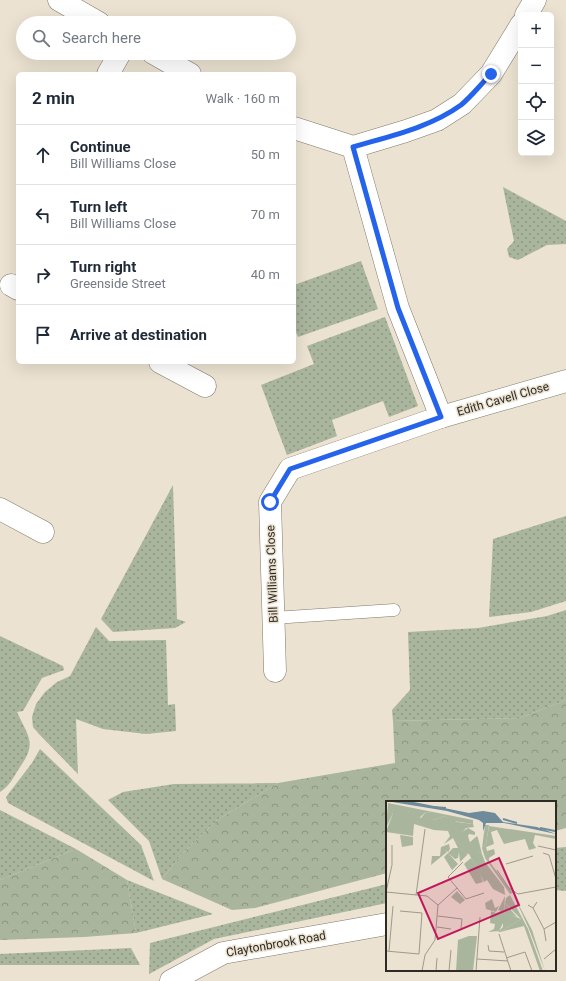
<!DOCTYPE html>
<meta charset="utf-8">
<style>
:root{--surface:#fff;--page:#f6f6f7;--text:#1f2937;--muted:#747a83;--line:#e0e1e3}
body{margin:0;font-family:Roboto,sans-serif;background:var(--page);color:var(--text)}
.controls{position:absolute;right:12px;top:12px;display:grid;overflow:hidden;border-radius:6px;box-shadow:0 4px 16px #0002}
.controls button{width:36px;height:36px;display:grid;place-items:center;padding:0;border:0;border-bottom:1px solid var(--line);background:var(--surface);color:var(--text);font:20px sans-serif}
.stop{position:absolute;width:12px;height:12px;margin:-9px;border:3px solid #2563eb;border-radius:50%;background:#fff}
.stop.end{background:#2563eb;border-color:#fff;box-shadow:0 1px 4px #0008}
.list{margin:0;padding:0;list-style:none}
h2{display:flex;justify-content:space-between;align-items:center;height:52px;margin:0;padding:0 16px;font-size:17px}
h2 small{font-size:13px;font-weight:400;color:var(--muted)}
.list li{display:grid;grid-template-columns:26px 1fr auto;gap:12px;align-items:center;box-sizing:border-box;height:60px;padding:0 16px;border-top:1px solid var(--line)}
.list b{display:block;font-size:15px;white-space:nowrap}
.list p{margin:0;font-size:13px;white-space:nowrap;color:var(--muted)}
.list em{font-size:13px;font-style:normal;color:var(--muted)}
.icon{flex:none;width:22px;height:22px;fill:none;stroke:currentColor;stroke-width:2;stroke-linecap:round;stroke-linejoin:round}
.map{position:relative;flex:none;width:566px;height:981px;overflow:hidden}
.search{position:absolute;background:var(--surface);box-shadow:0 4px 16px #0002;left:16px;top:16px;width:280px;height:44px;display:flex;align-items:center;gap:10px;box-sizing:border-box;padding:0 14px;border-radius:22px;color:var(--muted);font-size:15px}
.panel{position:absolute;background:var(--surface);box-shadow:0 4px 16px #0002;left:16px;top:72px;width:280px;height:292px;border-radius:6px}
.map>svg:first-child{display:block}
.grass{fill:url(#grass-dots)}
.forest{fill:url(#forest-crowns)}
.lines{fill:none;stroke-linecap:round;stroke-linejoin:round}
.service-casing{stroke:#817969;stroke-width:13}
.minor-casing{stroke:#817969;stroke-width:23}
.tertiary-casing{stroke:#817969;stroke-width:23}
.service{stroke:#fff;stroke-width:12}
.minor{stroke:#fff;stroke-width:22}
.tertiary{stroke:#fff;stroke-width:22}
.route{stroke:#2563eb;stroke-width:5}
.labels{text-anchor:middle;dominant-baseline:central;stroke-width:3;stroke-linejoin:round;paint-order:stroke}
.street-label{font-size:12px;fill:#2e2b24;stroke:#ebe2d1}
.inset-river{fill:none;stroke:#6e8b9b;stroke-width:2}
.inset-road{fill:none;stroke:#9f998c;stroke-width:1}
.view{fill:#c2185b;fill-opacity:0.15;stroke:#c2185b;stroke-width:2}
.inset-edge{fill:none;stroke:#2e2b24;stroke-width:2}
</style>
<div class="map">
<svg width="566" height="981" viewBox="0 0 566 981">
<defs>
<pattern id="grass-dots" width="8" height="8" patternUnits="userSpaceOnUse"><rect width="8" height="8" fill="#aab59e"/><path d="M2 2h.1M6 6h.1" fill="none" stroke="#8b9381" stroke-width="1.8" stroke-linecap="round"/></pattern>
<pattern id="forest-crowns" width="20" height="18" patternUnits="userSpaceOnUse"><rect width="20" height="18" fill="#aab59e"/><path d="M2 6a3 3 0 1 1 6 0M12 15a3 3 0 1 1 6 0" fill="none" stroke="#8b9381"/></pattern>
</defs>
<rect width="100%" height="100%" fill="#ebe2d1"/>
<g class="grass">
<polygon points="503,187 566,221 566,244 547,245 518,260 509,257 507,249 514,241"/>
<polygon points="361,261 378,309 298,337 294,327 294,285"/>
<polygon points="385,317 418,406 389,417 383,401 332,420 337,436 287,455 261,385 314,364 307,346"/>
<polygon points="173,485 177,619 186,622 175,628 113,632 101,619"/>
<polygon points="566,516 566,601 531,612 489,617 493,539"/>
<polygon points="566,610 566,700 520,718 393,721 392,710 410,690 408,632 478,628 547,616"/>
<polygon points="96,627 109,641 166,640 168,705 175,704 176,731 146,734 103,729 76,719 78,774 39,734 33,727 32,717 36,704 45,692 57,682 70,676"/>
<path d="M0 636 63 666 64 670 42 678 23 711 17 712C30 740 37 743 18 770 13 779 8 787 0 792Z"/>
<polygon points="40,749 141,845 154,881 8,803 6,797 32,763"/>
<polygon points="278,783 217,820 181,855 162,879 149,841 108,800 123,792 174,784"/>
<polygon points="0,810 76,849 0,880"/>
<polygon points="566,847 566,891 555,890 555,848"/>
<polygon points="127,880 213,914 136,933"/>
<polygon points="387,884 387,903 214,939 149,974 150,943"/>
<polygon points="131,948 140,965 0,965 0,954"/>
</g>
<g class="forest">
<polygon points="566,700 566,828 555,831 555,802 387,802 387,873 255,908 232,910 162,879 181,855 217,820 278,783 395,763 393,721 520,718"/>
<polygon points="76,849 127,880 136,933 84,937 0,940 0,880"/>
</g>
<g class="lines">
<g class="service-casing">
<polyline id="service" points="273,618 394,610"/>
</g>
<g class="minor-casing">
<g id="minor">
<polyline points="108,74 120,53"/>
<polyline points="11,285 18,289"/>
<polyline points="160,362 205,386"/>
<polyline points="441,417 566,381"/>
<polyline points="0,509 43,532"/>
<polyline points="275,671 270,502 290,469 441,417 398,308 353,147"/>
<polyline points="171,981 223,953 387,924"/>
</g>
</g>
<g class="tertiary-casing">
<g id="tertiary">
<polyline points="59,0 99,23"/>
<polyline points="526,15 535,0"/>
<polyline points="153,53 190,74"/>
<polyline points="294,128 353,147 406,131 437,120 462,104 491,74 521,25"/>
</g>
</g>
<use href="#service" class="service"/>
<use href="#minor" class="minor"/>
<use href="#tertiary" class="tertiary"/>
</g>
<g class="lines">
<path class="route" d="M270 502 290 469 441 417 398 308 353 147C390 136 429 128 461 105 472 96 481 84 491 74"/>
</g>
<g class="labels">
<g class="street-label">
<text transform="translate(503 399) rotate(-16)">Edith Cavell Close</text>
<text transform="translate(272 574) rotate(-92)">Bill Williams Close</text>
<text transform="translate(276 944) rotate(-10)">Claytonbrook Road</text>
</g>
</g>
<g transform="translate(386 801)">
<rect width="170" height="170" fill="#ebe2d1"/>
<path d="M22 10 35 17 40 11 45 12 47 19 59 15 71 21 87 23 88 26 80 27 69 40 80 46 75 50 82 53 74 61 73 51 72 57 69 58 62 52 67 47H72L67 37 58 43 64 35 62 30 48 29 28 23 27 35 0 31 7 12ZM103 25 170 35V38L149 34 147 42 150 47 143 49 139 38 118 43 111 29 105 31 108 43 100 46 101 50 108 48 109 53 103 57V60L127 92 124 93 99 57 96 47 100 43ZM14 34 27 36V44L16 46ZM91 35 92 37 96 53 84 45V41ZM63 43 64 48 62 51 59 49 61 51 45 64 46 55H54L55 46ZM62 52 72 63 66 69 58 56ZM85 57 93 70 97 81 90 83 78 63ZM71 90 79 99 74 103 65 96ZM127 93 146 129 159 170 143 128ZM119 95 118 114 119 102 131 116 120 112 135 118 114 131H112L117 126V122L113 130 102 131 108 128 109 123 104 122 105 110 110 112 115 110 112 109ZM106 98 109 107 113 105 110 111 100 108 99 102ZM83 135H91L87 170H70L72 139Z" fill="#aab59e"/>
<path d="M2 2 87 19V23L67 20 59 15 47 19 44 18 45 12 40 11 32 18 22 10 19 16 7 12 0 27ZM99 24H103L100 43 96 47ZM82 27 89 31V34L83 33 82 35 85 45 96 53 99 61 118 86 119 94 107 88 101 79 98 81 83 53 74 51 79 46 69 40V36ZM124 94 142 128 157 170H154L138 125 114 131 135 118 119 102 120 97Z" fill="#aab59e"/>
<path d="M0 0H23L83 12 97 10 109 12 117 21 151 26 170 33 118 22H100L97 30V22L93 19 61 10Z" fill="#6e8b9b"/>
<path class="inset-river" d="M47 6 60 7M117 18 131 22M154 27 169 30"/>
<path class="inset-road" d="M152 45 170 49M157 52 163 54 170 78M120 63 147 55M111 69 123 87 132 93 170 86M71 87 62 76 77 61M0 91 41 95 52 104 49 139 39 154 36 170M0 91 6 64V44M30 94 39 28M52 104 71 87 80 98 98 92M142 104 147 107 151 101M147 107 158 128 170 121M52 115 76 118 75 127M51 126 65 128M158 128 160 140M113 133 125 170M102 144 103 150 118 151M0 150 33 153 36 112 14 110M3 150 7 105M120 157 139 151 146 170M91 158 122 160M158 158 170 148M50 170 51 157M63 170 65 149M90 170 94 116"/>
<path class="view" d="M113 57 133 104 52 138 32 92Z"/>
<rect width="170" height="170" class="inset-edge"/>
</g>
</svg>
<div class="controls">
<button>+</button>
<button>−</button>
<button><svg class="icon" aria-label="locate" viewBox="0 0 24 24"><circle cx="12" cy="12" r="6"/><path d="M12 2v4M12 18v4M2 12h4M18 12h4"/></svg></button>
<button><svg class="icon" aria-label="layers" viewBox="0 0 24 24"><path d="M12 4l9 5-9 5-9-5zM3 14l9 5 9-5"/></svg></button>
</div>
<div class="stop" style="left:270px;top:502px"></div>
<div class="stop end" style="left:491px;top:74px"></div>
<div class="search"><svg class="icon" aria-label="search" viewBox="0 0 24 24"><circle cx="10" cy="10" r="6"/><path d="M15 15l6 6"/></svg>Search here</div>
<section class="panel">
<h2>2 min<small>Walk · 160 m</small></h2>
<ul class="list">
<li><svg class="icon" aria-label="ahead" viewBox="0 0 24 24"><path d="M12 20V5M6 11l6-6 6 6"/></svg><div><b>Continue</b><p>Bill Williams Close</p></div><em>50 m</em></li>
<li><svg class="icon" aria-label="left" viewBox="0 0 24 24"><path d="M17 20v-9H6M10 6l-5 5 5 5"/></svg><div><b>Turn left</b><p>Bill Williams Close</p></div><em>70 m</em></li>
<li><svg class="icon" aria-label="right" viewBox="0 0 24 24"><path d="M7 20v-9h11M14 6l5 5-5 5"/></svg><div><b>Turn right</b><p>Greenside Street</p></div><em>40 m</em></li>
<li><svg class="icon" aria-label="arrive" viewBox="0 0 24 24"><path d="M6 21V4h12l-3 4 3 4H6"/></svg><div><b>Arrive at destination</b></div></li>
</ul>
</section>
</div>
